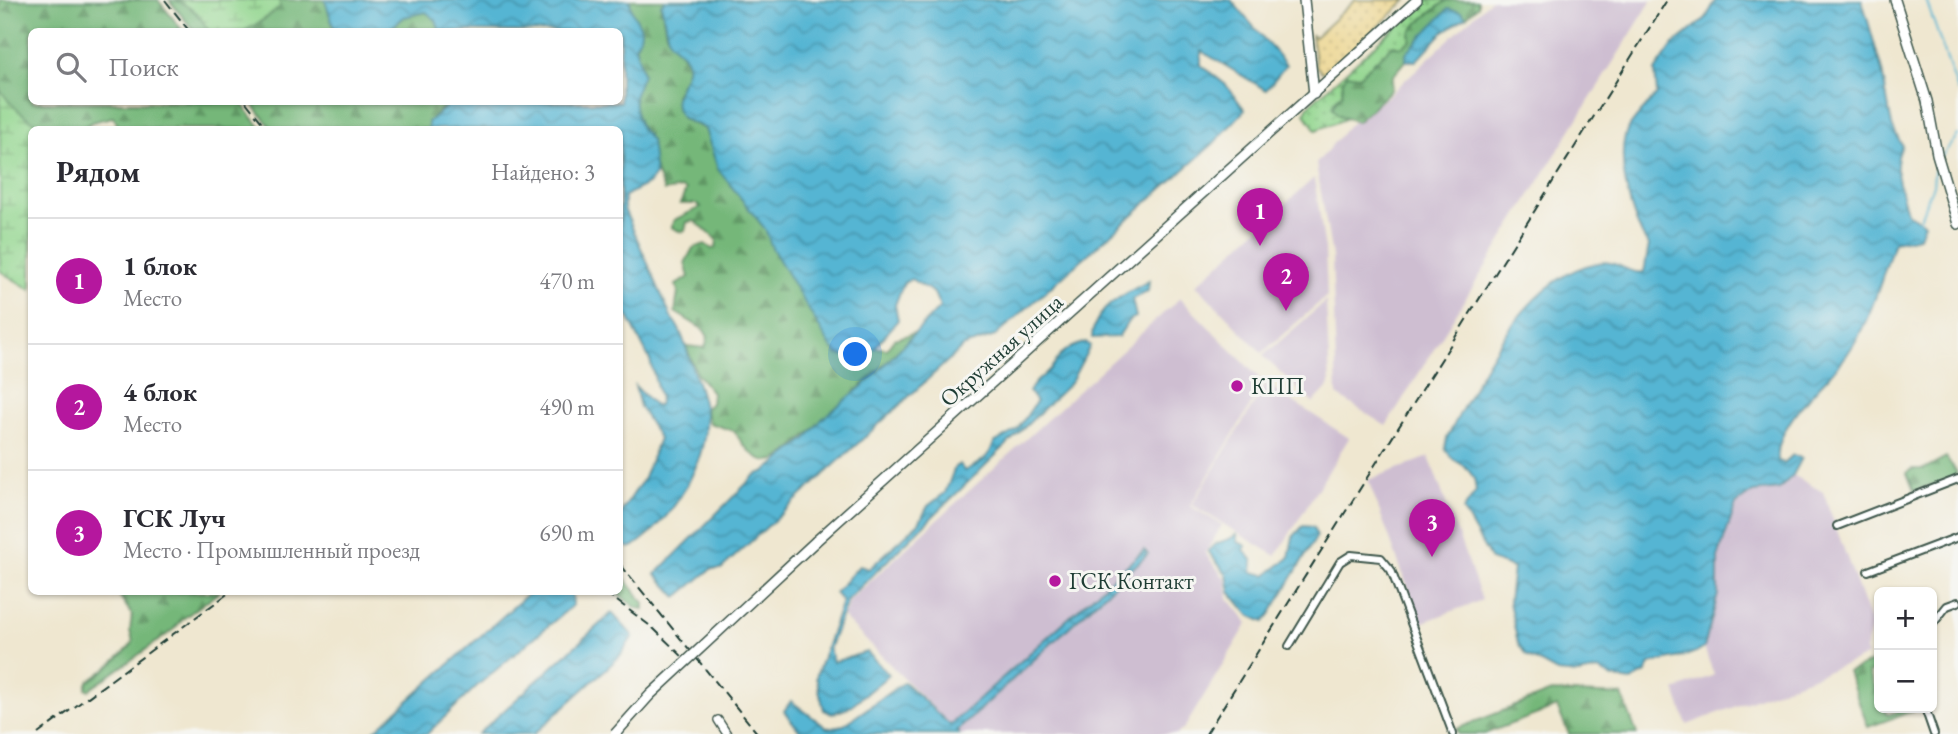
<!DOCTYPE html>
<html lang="ru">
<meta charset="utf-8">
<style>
:root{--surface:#fff;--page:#f7f7f7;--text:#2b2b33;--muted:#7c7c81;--line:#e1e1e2;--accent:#b5179e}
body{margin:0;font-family:"EB Garamond",serif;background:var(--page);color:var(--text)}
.controls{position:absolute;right:21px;bottom:21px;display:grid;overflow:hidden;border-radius:10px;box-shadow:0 2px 5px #0004}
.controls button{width:63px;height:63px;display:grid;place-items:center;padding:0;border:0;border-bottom:2px solid var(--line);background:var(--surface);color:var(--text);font:35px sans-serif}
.you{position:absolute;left:856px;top:355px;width:24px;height:24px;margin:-18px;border:5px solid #fff;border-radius:50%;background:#1a73e8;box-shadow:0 0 0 10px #1a73e833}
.badge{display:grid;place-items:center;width:46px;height:46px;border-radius:50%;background:var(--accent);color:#fff;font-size:23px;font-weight:700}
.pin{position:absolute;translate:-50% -58px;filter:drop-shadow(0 2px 4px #0008)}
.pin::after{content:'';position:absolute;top:37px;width:24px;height:21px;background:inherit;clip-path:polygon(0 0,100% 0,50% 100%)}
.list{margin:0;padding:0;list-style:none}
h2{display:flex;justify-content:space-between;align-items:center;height:91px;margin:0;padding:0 28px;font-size:30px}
h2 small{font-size:23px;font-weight:400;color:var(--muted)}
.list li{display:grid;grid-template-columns:46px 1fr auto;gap:21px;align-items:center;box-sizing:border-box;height:126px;padding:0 28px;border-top:2px solid var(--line)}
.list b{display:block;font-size:26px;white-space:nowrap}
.list p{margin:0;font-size:23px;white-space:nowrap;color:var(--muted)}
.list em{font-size:23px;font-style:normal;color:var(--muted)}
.icon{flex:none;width:38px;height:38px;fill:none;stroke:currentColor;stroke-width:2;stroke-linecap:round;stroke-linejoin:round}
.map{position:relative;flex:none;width:1958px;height:734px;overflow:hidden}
.search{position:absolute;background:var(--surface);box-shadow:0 2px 5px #0004;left:28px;top:28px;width:595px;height:77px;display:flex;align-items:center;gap:18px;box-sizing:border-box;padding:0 24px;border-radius:10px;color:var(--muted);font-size:26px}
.panel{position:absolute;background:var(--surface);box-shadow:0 2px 5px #0004;left:28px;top:126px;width:595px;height:469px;border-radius:10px}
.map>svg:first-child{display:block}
.industrial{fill:#cebed1}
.grass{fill:url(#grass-dots);stroke:#588a61;stroke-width:2}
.forest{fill:url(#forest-firs);stroke:#4a7a56;stroke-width:2}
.wetland{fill:url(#wetland-marsh);stroke:#588a61;stroke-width:2}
.sand{fill:url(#sand-dots);stroke:#868c69;stroke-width:2}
.water{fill:url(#water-waves);stroke:#3a7984;stroke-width:2}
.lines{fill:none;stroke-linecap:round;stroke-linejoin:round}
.stream{stroke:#55b5d3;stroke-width:2}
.minor-casing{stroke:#3e564b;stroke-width:10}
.tertiary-casing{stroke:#3e564b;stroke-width:10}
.secondary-casing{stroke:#3e564b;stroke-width:12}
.minor{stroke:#fff;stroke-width:6}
.tertiary{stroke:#fff;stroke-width:7}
.secondary{stroke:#fff;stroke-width:9}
.rail{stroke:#1f3d34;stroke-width:2;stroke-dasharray:10 5;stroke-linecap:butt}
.secondary-bridge-casing{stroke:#3e564b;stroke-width:12;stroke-linecap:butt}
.secondary-bridge{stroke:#fff;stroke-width:9}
.poi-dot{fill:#b5179e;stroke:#f6f6f2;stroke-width:2.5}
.labels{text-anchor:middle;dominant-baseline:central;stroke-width:6;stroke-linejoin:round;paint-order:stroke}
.street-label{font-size:23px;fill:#1f3d34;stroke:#f6f6f2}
.poi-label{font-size:23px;fill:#1f3d34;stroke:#f6f6f2;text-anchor:start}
</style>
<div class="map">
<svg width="1958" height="734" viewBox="0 0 1958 734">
<defs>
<pattern id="grass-dots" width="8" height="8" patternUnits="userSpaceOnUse" patternTransform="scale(1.75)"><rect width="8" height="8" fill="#92d68e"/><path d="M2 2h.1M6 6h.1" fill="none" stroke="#77af75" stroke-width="1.8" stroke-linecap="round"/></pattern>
<pattern id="forest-firs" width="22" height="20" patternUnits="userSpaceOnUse" patternTransform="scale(1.75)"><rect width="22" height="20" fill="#75b779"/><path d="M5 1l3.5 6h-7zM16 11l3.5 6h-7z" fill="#5f9664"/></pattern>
<pattern id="wetland-marsh" width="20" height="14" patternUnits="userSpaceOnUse" patternTransform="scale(1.75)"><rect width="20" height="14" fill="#92d68e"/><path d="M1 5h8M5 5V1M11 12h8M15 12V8" fill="none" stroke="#77af75"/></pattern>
<pattern id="sand-dots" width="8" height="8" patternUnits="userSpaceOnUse" patternTransform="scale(1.75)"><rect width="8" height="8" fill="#eeda9e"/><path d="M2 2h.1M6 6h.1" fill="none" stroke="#ccbc89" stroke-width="1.8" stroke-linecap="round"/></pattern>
<pattern id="water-waves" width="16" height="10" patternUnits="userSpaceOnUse" patternTransform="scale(1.75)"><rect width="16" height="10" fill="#55b5d3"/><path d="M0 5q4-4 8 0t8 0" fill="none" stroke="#4694ac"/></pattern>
</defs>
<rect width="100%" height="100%" fill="#f6f6f2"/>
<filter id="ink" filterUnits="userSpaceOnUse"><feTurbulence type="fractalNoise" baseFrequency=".0143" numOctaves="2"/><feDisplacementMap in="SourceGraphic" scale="14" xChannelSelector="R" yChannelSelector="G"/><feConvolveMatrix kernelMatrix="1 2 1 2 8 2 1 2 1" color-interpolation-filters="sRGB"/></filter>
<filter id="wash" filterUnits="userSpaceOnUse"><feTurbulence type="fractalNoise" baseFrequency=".00686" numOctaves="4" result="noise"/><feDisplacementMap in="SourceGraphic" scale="28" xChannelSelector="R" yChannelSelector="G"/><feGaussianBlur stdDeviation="1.57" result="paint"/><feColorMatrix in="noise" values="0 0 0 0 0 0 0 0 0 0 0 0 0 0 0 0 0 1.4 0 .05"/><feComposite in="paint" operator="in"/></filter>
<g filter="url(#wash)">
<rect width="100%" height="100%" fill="#efe7d0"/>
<g class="industrial">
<polygon points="1491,0 1652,0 1386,426 1337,395 1332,256 1316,164 1348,126 1387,97"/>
<polygon points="1314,178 1325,249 1327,296 1262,353 1196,285"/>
<polygon points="1180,298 1264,383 1190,506 1222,525 1205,553 1226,580 1228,598 1248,623 1185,727 1177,734 959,734 843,617 851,599"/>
<polygon points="1326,301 1330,385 1313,403 1263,356"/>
<polygon points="1266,384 1349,438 1276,556 1192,505"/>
<polygon points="1429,457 1482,600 1421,623 1368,480"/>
<polygon points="1793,475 1823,492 1872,626 1865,650 1867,656 1687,725 1675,690 1714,675 1704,648 1718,594 1718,557 1736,504 1753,492 1767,491 1788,482"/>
</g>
<polygon class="grass" points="1425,0 1447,0 1418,23 1410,33 1411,40 1401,47 1394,45 1360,76 1342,85 1342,94 1334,101 1337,114 1345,119 1316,130 1305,114 1307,107"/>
<g class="forest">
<polygon points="0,0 158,0 183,31 32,32 32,102 240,102 262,129 114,129 117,123 113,117 92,122 82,129 49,129 28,120 15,110 0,90"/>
<path d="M169 0C188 0 200 16 209 31H194Z"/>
<polygon points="279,0 325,0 335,32 243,32 268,17"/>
<path d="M630 0H665L661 5 666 33 687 60V73L675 95 683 119 705 129 718 169 765 229 831 347 838 355 851 356 870 347 887 349 894 339 914 333C908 345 786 457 775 460 756 465 743 445 734 431L709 423 705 409 711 403 712 392 697 374 686 346 705 348 708 337 704 330 675 312 678 292 676 285 689 277 685 263 693 248 705 244 712 249 716 248 717 240 695 221 687 222 685 231 681 232 671 227 674 220 701 207 696 204H680L686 190 682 188 664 191 653 164 651 140 642 131 636 115 634 97 643 73 635 46C650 22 630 23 630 0Z"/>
<path d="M1447 0 1478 1V6L1466 17 1458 11C1434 21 1424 37 1406 53V61L1393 76 1391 90 1357 122 1337 114 1332 106 1342 94 1343 80 1347 74 1359 76 1393 45 1401 47 1411 40 1410 33 1418 23Z"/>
<polygon points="426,12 436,20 440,31 388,32 404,17"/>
<polygon points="251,102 446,102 446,104 428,122 428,129 273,130"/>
<polygon points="1946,457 1957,473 1953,478 1914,491 1907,473 1912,469 1924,469"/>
<polygon points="620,572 644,603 644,609 637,608 615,592 620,592"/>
<path d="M117 592H219L184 618 172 631 89 690 86 688 88 681C96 679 130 649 133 642L130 631 132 615Z"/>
<polygon points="1879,659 1879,669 1868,673 1879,694 1879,708 1884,708 1887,715 1909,708 1913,711 1868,727 1848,672"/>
<polygon points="1551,692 1622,695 1637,734 1569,734 1557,707 1484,734 1458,734 1456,729"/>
</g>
<g class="wetland">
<path d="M178 0H279L280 6C278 11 250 28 244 31 235 34 219 32 209 31L197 13Z"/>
<path d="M0 90C15 110 27 120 49 129L32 130 31 290 0 271Z"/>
</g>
<polygon class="sand" points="1355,0 1407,0 1329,71 1322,72 1316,66 1311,35 1315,37"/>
<g class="water">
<path d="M325 0H630C630 22 651 23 635 46L643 74 634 97 636 115 641 129 651 140 655 175 648 184 624 196V209L672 319C681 328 685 345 689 357 694 376 703 394 705 414 709 462 672 520 634 546L629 548 620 543V514L644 478 659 438 640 407 635 386 654 405 657 407 660 399 650 360 620 301V130L428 129V122L446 107V102H620V32L440 31 436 20 426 12 404 17 388 31H335Z"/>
<path d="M665 0H1231L1286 65 1266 90 1201 51V65L1226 85 1245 110 1213 144 995 336 964 346 721 569H711L677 597 656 574 755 475 766 471 807 438 822 419 870 380 940 307 934 293 911 279 904 282 895 305 898 320 874 349 870 347C854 354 845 362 831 347L772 248 765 229 718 169 705 129C698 123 687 123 681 116 664 97 691 80 687 61 685 52 675 49 670 41 664 30 665 17 661 5Z"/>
<path d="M1716 0H1862L1882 71 1892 126 1902 146C1890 169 1902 190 1907 213L1924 223 1919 237 1894 242C1880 283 1871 320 1846 356 1825 384 1773 424 1778 461L1784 463 1793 455 1802 458 1793 475 1779 489 1753 492 1736 504 1718 557V594L1704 648C1685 659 1670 658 1650 664L1646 673 1631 681 1613 678 1599 670 1578 674 1557 672 1526 655 1518 643 1509 602 1513 568 1491 560 1463 510 1476 491 1474 478 1466 467 1453 459 1445 449 1447 438C1480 377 1523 277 1598 263 1617 259 1628 275 1644 272L1649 245C1631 224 1614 153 1628 129 1636 116 1648 105 1657 94L1655 71 1673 45 1706 18Z"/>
<polygon points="1448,9 1461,12 1466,17 1443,32 1416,61 1406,61 1406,53"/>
<path d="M1149 281 1148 291 1132 299 1136 317 1129 320 1118 337 1092 338C1093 308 1126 293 1149 281Z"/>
<path d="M1086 342 1090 346 1071 382 848 599 829 649 833 662 867 652 889 675 848 708 832 714 824 710 816 677 842 601 835 593 859 566 869 569 919 523 928 506 945 493 955 467 960 464 964 471C978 464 989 459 994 443L1017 430 1036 402 1029 392C1034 383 1037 381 1044 375 1066 356 1051 354 1086 342Z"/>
<path d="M1303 526 1313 527 1317 536 1271 613 1264 622 1249 615 1230 592 1227 575 1208 551C1219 538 1228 543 1237 534L1238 542 1246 546 1244 550 1253 561 1252 572 1266 575 1289 558 1293 537Z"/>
<polygon points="1144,550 1148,554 957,731 959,734 802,734 784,711 791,701 827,728 844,725 904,682 950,725"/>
<polygon points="530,592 572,592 573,605 478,685 427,734 371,734"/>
<polygon points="612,613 633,636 619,657 534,734 478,734"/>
</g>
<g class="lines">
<g class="stream">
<polyline points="1926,0 1958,91"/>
<polyline points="1941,157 1958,135"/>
<polyline points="1919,221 1933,185 1935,164"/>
</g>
</g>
</g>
<g filter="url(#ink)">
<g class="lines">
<g class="minor-casing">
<g id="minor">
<polyline points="1837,526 1958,479"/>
<polyline points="1868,571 1958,537"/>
<polyline points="1932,625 1947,606 1958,602"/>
<polyline points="1289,646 1340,562 1351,555 1381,558 1391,570 1453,734"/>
<polyline points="1925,708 1934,734"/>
</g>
</g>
<g class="tertiary-casing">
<polyline id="tertiary" points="718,720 727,734"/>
</g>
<g class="secondary-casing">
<g id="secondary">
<polyline points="1304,0 1314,94"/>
<polyline points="1895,0 1927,101 1937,154 1958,224"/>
<polyline points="816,541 1417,0"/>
</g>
</g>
<use href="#minor" class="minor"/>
<use href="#tertiary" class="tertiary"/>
<use href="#secondary" class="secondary"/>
<g class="rail">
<polyline points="165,0 190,32"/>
<polyline points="246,102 268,130"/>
<polyline points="620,564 758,734"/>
<polyline points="605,592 653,628 686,660"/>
<polyline points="38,734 230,592"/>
<polyline points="1206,734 1667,0"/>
</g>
<g class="secondary-bridge-casing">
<polyline id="secondary-bridge" points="615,734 650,695 816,541"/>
</g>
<use href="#secondary-bridge" class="secondary-bridge"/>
</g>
</g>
<g class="poi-dot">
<circle cx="1237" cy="386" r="7"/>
<circle cx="1055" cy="581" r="7"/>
</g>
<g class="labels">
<g class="street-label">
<text transform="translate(1001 350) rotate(-42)">Окружная улица</text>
</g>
<g class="poi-label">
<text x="1251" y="386">КПП</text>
<text x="1069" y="581">ГСК Контакт</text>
</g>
</g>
</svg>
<div class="controls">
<button>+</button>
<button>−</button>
</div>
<div class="you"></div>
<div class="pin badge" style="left:1260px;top:246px">1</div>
<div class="pin badge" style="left:1286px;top:311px">2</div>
<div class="pin badge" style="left:1432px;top:557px">3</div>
<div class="search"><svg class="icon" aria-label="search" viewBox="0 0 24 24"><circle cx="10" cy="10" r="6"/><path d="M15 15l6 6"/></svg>Поиск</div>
<section class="panel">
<h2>Рядом<small>Найдено: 3</small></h2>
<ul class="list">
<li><span class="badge">1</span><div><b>1 блок</b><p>Место</p></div><em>470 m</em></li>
<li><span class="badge">2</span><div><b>4 блок</b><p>Место</p></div><em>490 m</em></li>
<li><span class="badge">3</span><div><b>ГСК Луч</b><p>Место · Промышленный проезд</p></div><em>690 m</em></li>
</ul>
</section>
</div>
